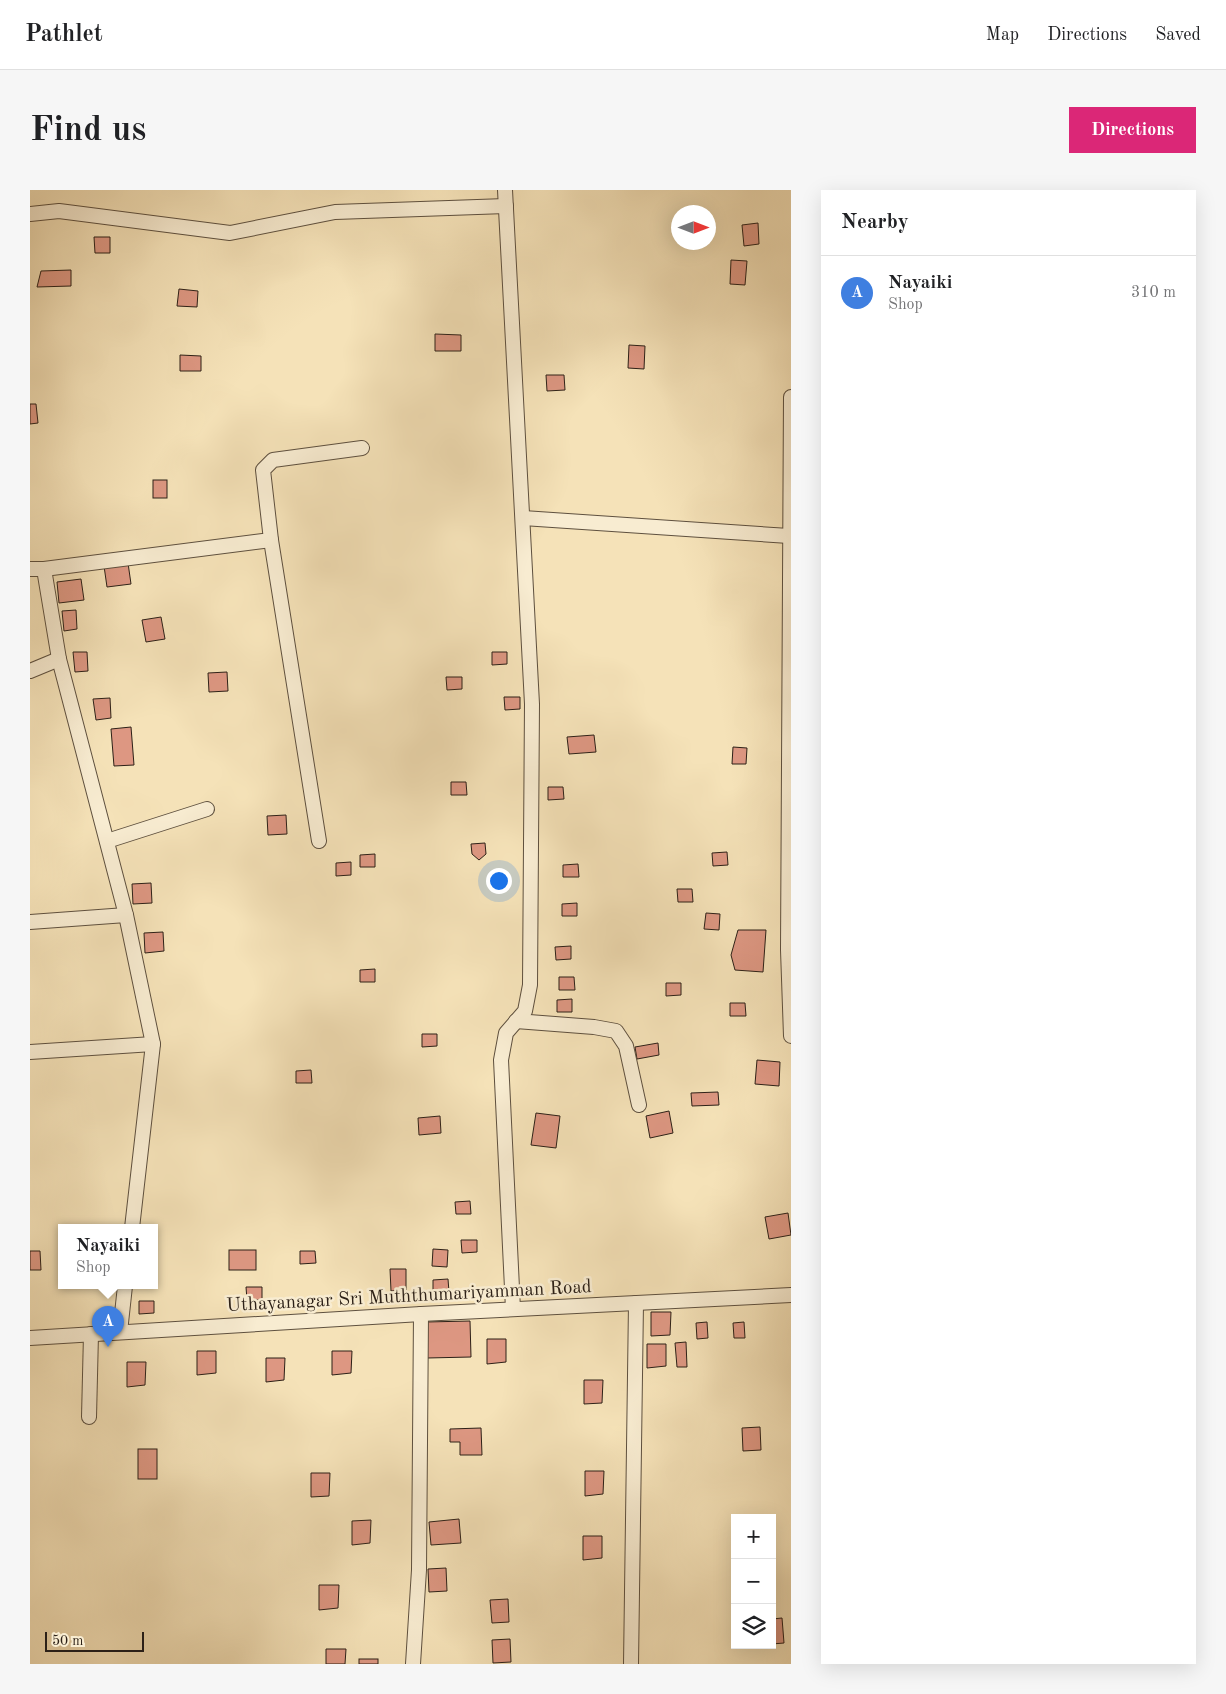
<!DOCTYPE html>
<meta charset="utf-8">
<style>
:root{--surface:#fff;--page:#f6f6f6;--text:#202124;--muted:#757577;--line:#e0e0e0;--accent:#db2777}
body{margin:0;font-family:"Old Standard TT",serif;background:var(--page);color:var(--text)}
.controls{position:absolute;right:15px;bottom:15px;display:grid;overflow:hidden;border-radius:0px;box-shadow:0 5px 20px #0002}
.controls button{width:45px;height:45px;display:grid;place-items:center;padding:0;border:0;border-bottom:1px solid var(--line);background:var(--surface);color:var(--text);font:25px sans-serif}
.compass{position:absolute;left:641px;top:15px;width:45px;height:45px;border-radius:50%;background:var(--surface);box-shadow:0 5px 20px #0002;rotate:90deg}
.scale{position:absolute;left:15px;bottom:12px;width:99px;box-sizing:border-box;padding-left:5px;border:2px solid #2c2017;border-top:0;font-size:14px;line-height:18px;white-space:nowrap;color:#2c2017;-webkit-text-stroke:4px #f8ecd1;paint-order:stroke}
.you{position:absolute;left:468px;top:690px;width:18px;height:18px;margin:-12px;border:4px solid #fff;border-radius:50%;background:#1a73e8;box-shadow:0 0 0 8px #1a73e833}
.badge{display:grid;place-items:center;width:32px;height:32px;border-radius:50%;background:var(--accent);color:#fff;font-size:16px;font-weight:700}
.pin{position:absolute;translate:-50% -41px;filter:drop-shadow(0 1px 2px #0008)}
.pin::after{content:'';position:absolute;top:26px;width:18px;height:15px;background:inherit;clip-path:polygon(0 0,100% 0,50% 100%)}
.popup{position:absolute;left:28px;top:1034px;width:100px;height:65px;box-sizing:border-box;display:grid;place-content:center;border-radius:0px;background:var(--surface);filter:drop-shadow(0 1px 4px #0005);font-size:16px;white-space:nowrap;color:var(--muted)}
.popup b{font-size:19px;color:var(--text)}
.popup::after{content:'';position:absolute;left:50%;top:100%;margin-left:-10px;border:10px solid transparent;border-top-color:var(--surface)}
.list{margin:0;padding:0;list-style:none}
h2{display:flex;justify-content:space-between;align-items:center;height:65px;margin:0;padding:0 20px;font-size:21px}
h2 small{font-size:16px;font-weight:400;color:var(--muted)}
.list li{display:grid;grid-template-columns:32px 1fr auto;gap:15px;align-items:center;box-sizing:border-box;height:75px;padding:0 20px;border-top:1px solid var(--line)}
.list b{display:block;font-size:19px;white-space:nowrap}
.list p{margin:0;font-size:16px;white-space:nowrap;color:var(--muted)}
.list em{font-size:16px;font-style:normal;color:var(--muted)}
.icon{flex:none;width:28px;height:28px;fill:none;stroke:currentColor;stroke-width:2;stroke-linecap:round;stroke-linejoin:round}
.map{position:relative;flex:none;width:761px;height:1474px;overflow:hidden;border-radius:0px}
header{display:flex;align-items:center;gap:30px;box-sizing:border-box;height:70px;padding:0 25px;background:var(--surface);border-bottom:1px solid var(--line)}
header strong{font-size:24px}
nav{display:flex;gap:28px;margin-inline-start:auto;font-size:18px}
.intro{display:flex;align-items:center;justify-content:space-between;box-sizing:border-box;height:120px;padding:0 30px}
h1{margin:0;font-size:35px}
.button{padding:12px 22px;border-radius:0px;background:var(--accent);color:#fff;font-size:18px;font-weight:700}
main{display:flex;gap:30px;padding:0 30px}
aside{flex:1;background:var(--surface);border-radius:0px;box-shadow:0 5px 20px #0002}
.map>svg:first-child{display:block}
.building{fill:#dd9782;stroke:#2c2017}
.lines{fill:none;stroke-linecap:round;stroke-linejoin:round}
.minor-casing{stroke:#5e503f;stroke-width:16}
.minor{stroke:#f8ecd1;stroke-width:14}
.labels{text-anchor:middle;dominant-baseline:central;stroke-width:5;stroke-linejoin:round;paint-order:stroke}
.street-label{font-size:19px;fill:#2c2017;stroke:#f8ecd1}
</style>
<header>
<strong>Pathlet</strong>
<nav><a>Map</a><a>Directions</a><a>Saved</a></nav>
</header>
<div class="intro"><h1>Find us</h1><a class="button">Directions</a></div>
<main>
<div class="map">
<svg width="761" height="1474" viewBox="0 0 761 1474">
<rect width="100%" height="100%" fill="#f5e2b8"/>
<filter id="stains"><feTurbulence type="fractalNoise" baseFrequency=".004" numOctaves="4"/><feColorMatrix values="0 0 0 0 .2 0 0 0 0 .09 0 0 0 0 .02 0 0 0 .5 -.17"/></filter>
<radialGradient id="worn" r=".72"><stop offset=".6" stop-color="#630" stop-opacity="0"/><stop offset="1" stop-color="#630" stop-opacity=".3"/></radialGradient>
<g class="building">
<polygon points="728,33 729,54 714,56 712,35"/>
<polygon points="64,47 80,47 80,63 65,63"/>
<polygon points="701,70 717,71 715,95 700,94"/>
<polygon points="41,80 41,96 7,97 11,81"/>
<polygon points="149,99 168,101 167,117 147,116"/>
<polygon points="405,144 431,145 431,161 405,161"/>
<polygon points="599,155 615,156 614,179 598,178"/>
<polygon points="150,165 171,166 171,181 150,181"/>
<polygon points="516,185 534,185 535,200 517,201"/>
<polygon points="0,214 6,214 8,233 0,234"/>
<rect x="123" y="290" width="14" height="18"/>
<polygon points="98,373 101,394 77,397 74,376"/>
<polygon points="51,389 54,410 29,413 27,392"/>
<polygon points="46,420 47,439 34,441 32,421"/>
<polygon points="131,427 135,449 116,452 112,430"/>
<polygon points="43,462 57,462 58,481 45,482"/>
<polygon points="462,462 477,462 477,474 462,475"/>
<polygon points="197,482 198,501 179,502 178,483"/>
<polygon points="416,487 432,487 432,499 417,500"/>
<polygon points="474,507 490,507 490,519 475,520"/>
<polygon points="80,508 81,528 66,530 63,509"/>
<polygon points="101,537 104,575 84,576 81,539"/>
<polygon points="564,545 566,562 539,564 537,547"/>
<polygon points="703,557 717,558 716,574 702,574"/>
<polygon points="421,592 436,592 437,605 421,605"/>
<polygon points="518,597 533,597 534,609 518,610"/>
<polygon points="256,625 257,644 238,645 237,626"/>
<polygon points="455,653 456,664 449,670 442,664 441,654"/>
<polygon points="697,662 698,675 683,676 682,663"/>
<polygon points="345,664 345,677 330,677 330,665"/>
<polygon points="321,672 321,685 306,686 306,673"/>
<polygon points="548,674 549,687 533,687 533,675"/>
<polygon points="121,693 122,713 103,714 102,694"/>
<polygon points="647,699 662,699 663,712 648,712"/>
<polygon points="547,713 547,726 532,726 532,714"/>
<polygon points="676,723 690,724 689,740 674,739"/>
<polygon points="708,740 736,740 733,782 705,780 701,765"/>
<polygon points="133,742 134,761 115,763 114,743"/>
<polygon points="541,756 541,769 526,770 525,757"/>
<polygon points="345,779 345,792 330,792 330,780"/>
<polygon points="529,787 544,787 545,800 529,800"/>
<polygon points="636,793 651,793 651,805 636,806"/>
<polygon points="542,809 542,822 527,822 527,810"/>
<polygon points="700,813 715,813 716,826 700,826"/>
<polygon points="392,844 407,844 407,856 392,857"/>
<polygon points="628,853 629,865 607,869 605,857"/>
<polygon points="727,870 750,872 749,896 725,894"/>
<polygon points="281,880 282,893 266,893 266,881"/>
<polygon points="688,902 689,915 662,916 661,903"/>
<polygon points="639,921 643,943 620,948 616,926"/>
<polygon points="506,923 530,926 526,958 501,955"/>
<polygon points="410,926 411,943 389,945 388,928"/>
<polygon points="440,1011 441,1024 426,1024 425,1012"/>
<polygon points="758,1023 761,1045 739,1049 735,1027"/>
<polygon points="431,1050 447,1050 447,1062 432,1063"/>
<polygon points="403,1059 418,1060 417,1077 402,1076"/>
<rect x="199" y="1060" width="27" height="20"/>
<polygon points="0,1061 10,1061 11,1080 0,1080"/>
<polygon points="270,1061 285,1061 286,1073 270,1074"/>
<polygon points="360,1079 376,1079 376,1100 361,1101"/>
<polygon points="418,1089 419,1102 403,1102 403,1090"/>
<polygon points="216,1097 232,1097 232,1110 217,1110"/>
<polygon points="109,1111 124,1111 124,1123 109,1124"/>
<polygon points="621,1122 641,1122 640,1145 621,1146"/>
<polygon points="440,1131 441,1167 397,1168 396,1132"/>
<polygon points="677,1132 678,1148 667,1149 666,1133"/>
<polygon points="714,1132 715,1148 704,1148 703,1133"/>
<polygon points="457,1149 476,1149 476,1172 457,1174"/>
<polygon points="656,1152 657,1177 647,1177 645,1153"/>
<polygon points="617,1154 636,1154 636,1176 617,1178"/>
<polygon points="167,1161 186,1161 186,1183 167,1185"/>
<polygon points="302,1161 322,1161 321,1183 302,1185"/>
<polygon points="236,1168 255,1168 254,1190 236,1192"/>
<polygon points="97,1172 116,1172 115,1195 97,1197"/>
<polygon points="554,1190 573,1190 572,1213 554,1214"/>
<polygon points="730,1237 731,1260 713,1261 712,1238"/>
<polygon points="451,1238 452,1265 430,1265 430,1252 420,1252 420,1239"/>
<rect x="108" y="1259" width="19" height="30"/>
<polygon points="555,1281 574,1281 573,1304 555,1306"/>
<polygon points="281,1283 300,1283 299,1306 281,1307"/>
<polygon points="429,1329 431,1353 401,1355 399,1332"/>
<polygon points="341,1330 340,1353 322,1355 322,1331"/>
<polygon points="553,1346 572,1346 572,1368 553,1370"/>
<polygon points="416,1378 417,1401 399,1402 398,1379"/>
<polygon points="289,1395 309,1395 308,1418 289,1420"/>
<polygon points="478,1409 479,1432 462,1433 460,1410"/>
<polygon points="752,1428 754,1453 742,1454 742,1429"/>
<polygon points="480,1449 481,1472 463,1473 462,1450"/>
<polygon points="296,1459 316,1459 315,1474 296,1474"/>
<rect x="329" y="1469" width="19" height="5"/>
</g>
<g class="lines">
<g class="minor-casing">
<g id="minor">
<polyline points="475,0 502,514 500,795 495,821 476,843 471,870 483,1119"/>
<polyline points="0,24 29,21 200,43 305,22 476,16"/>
<polyline points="761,207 758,760 761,846"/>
<polyline points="493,328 759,346"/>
<polyline points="241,350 289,651"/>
<polyline points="0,379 14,379 29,469 96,725 123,854 102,1038"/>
<polyline points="14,379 241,350 233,280 243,270 332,258"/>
<polyline points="0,481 29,469"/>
<polyline points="77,651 177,619"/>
<polyline points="0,732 96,725"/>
<polyline points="486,831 564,837 586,841 596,856 609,915"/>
<polyline points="0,862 123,854"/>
<polyline points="90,1142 95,1096"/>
<polyline points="0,1148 391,1124 761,1105"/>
<polyline points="59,1227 61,1144"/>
<polyline points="383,1474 389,1380 391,1124"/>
<polyline points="601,1474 606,1113"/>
</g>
</g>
<use href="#minor" class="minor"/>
</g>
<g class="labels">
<g class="street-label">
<text transform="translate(379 1107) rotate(-3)">Uthayanagar Sri Muththumariyamman Road</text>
</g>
</g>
<rect width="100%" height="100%" filter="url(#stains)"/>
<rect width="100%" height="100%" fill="url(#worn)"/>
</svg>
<div class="controls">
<button>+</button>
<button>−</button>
<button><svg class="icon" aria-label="layers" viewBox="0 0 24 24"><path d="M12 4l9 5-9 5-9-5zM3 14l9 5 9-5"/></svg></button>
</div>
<svg class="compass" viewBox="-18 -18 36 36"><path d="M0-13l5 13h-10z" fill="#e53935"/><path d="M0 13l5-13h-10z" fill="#757577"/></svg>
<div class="scale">50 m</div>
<div class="you"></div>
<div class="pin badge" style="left:78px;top:1157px;background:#3f7fe0">A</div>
<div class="popup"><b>Nayaiki</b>Shop</div>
</div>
<aside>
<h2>Nearby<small></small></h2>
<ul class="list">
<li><span class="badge" style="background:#3f7fe0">A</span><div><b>Nayaiki</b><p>Shop</p></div><em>310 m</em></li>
</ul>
</aside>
</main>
